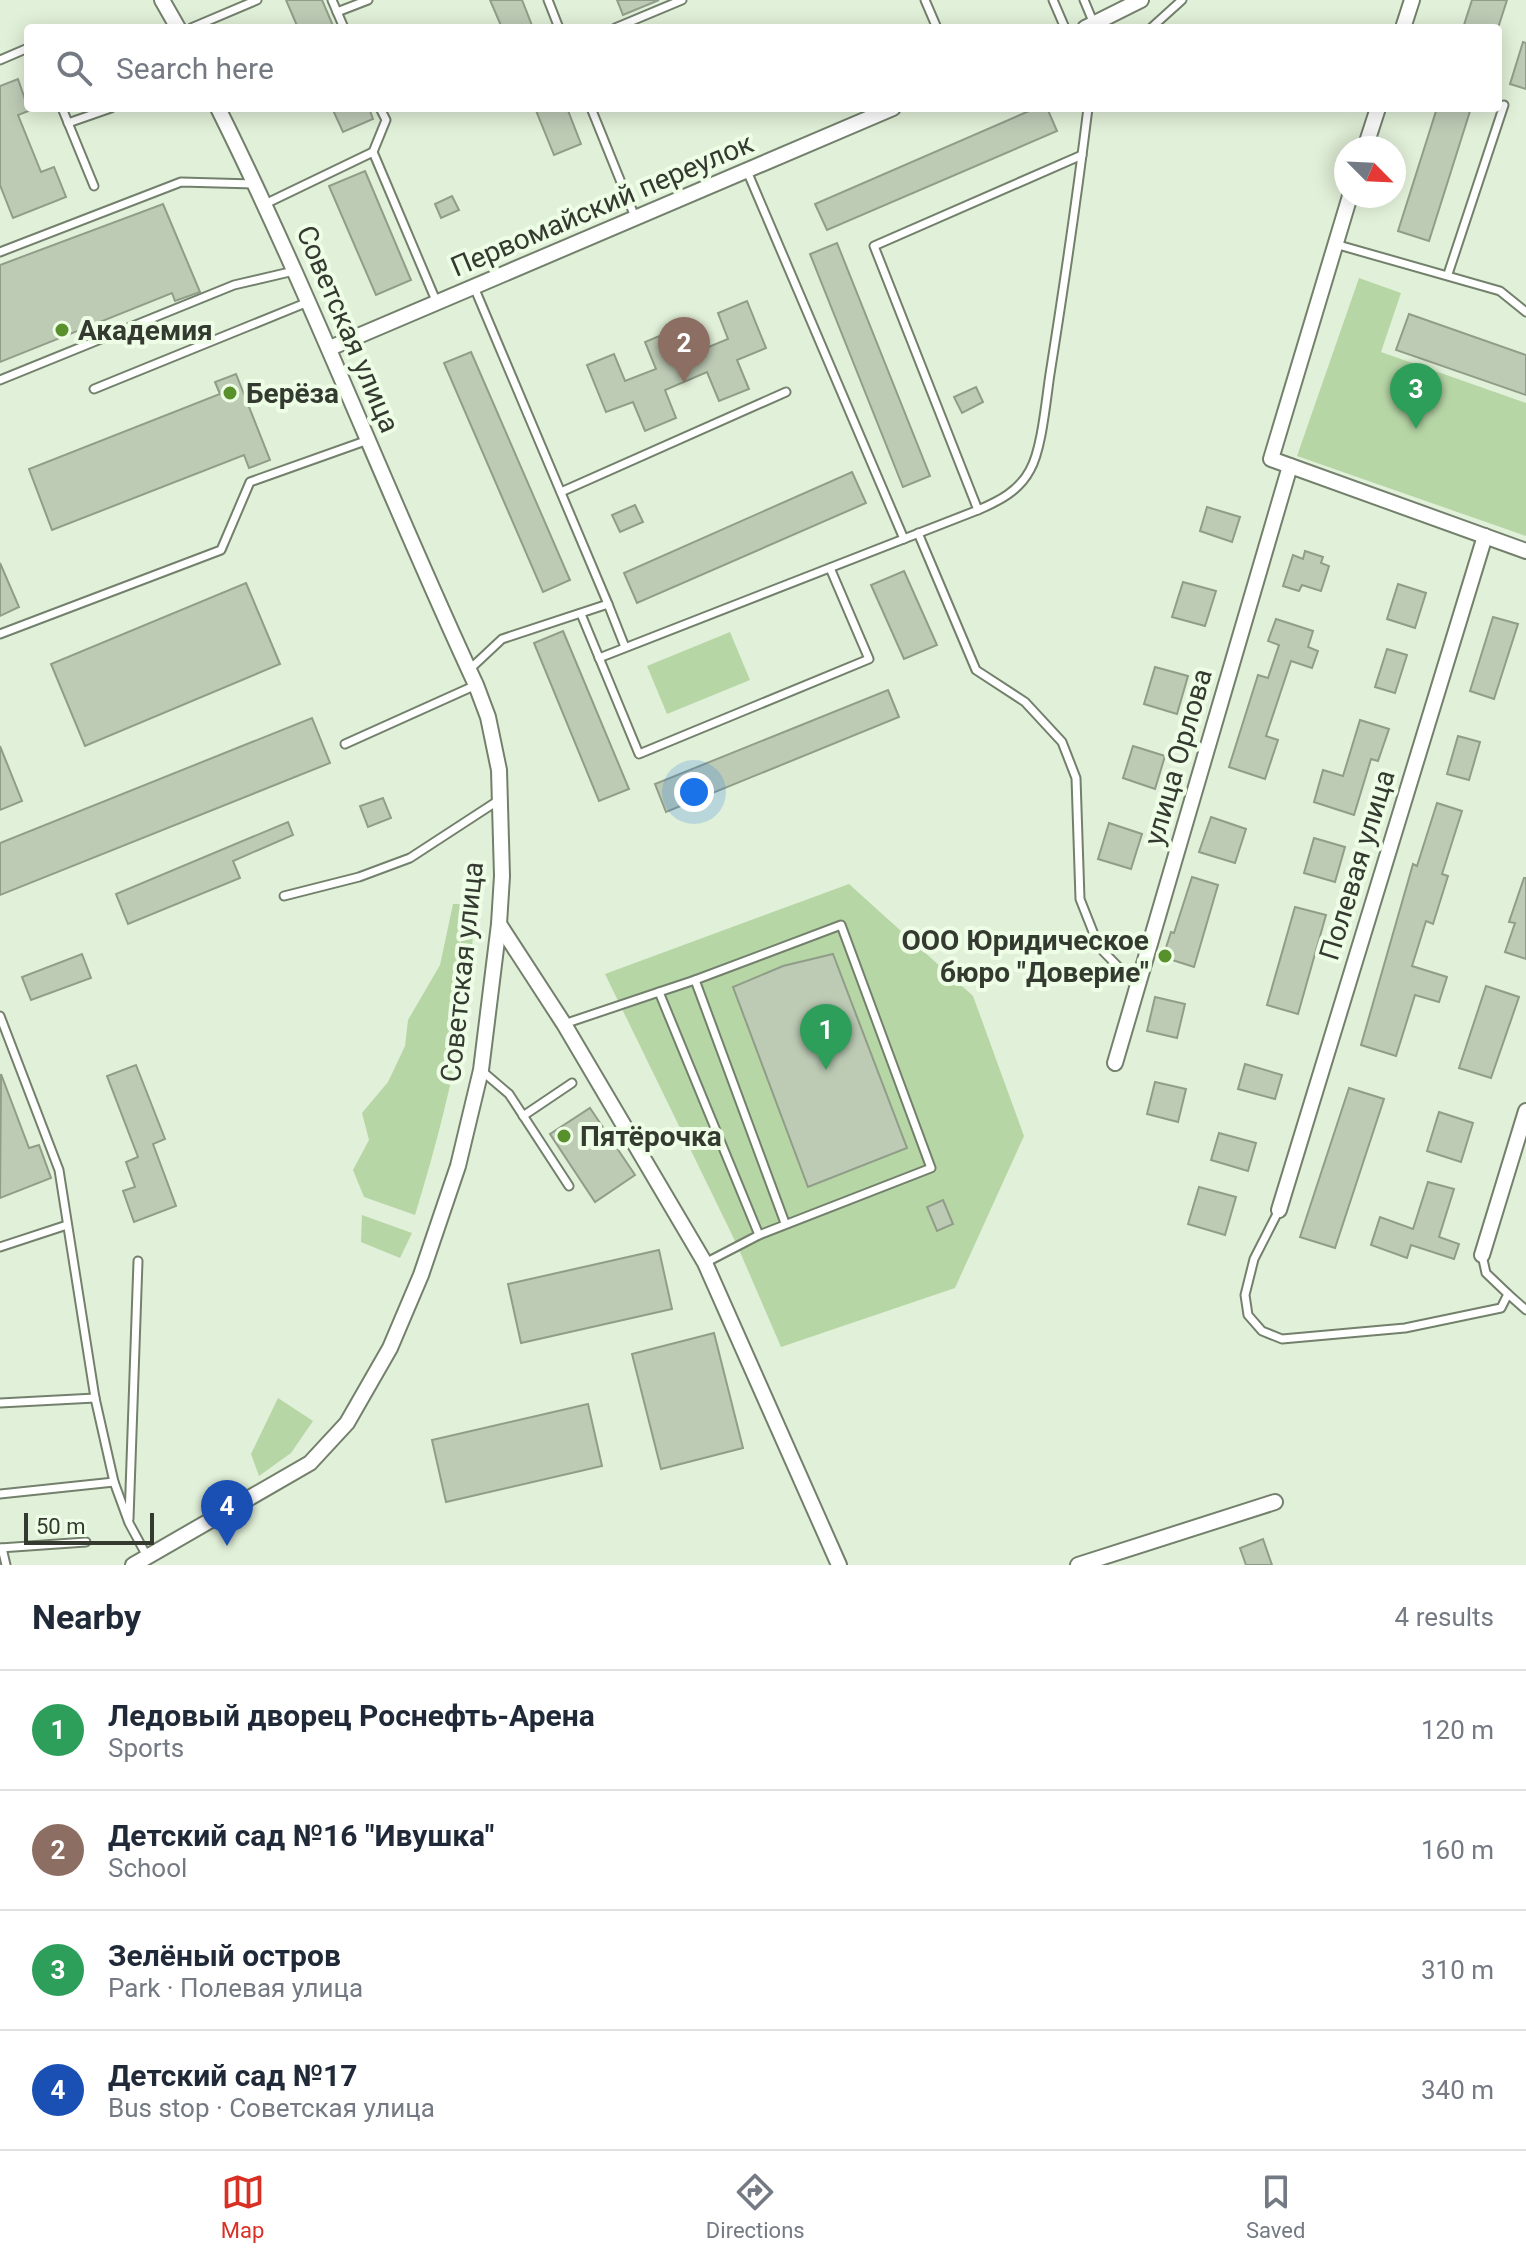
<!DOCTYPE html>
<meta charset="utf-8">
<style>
:root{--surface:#fff;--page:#f6f6f7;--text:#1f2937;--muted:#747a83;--line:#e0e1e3;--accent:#d93025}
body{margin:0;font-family:Roboto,sans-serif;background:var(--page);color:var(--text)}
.compass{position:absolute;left:1334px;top:136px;width:72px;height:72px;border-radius:50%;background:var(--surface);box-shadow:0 4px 20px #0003;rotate:114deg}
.scale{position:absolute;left:24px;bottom:20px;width:130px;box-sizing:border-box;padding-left:8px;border:4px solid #353a31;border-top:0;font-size:22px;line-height:28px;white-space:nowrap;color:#353a31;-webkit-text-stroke:6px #eefde6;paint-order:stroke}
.you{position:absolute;left:694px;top:792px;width:28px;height:28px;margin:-20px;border:6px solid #fff;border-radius:50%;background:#1a73e8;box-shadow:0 0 0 12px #1a73e833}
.badge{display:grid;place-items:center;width:52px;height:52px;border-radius:50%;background:var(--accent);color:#fff;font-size:26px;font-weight:700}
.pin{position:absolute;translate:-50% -66px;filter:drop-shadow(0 2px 4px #0008)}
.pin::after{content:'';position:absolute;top:42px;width:28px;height:24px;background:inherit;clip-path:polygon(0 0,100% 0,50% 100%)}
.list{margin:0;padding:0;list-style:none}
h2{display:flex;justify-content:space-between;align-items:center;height:104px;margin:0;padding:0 32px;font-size:34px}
h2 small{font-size:26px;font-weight:400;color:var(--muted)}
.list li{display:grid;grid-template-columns:52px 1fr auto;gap:24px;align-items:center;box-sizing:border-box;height:120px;padding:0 32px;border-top:2px solid var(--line)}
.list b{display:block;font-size:30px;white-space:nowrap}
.list p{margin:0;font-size:26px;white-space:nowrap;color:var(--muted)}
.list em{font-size:26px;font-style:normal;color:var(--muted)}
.icon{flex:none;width:44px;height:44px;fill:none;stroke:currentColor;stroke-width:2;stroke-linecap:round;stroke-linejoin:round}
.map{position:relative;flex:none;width:1526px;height:1565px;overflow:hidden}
.search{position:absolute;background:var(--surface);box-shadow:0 4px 20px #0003;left:24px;right:24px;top:24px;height:88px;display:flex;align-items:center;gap:20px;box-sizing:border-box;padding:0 28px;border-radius:8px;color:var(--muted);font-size:30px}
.sheet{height:584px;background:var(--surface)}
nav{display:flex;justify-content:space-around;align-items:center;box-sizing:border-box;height:112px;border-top:2px solid var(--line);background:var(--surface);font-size:22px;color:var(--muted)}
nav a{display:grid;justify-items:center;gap:4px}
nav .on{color:var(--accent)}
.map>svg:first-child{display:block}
.green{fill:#b7d6a6}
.building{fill:#bdcbb5;stroke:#909d88;stroke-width:2}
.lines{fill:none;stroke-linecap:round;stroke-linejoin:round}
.service-casing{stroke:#73806c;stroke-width:11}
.minor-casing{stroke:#73806c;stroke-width:18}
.service{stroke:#fff;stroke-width:7}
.minor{stroke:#fff;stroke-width:14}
.poi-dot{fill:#58902c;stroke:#eefde6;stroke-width:3}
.labels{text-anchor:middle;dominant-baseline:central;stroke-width:8;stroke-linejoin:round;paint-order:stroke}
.street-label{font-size:28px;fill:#353a31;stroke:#eefde6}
.poi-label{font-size:28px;font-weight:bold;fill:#353a31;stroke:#eefde6;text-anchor:start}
</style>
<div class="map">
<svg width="1526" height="1565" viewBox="0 0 1526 1565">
<rect width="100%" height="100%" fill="#e1f0d8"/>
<g class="green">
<polygon points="1359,278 1401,293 1381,352 1526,403 1526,536 1297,456"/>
<polygon points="730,632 750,680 667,714 647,666"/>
<polygon points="849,884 973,996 1024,1136 955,1288 781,1347 737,1245 605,974"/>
<path d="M453 904H475C473 931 472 958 468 985 458 1063 438 1140 415 1215L364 1197 353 1170 369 1140 362 1113 388 1082 405 1046 408 1020 440 965Z"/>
<polygon points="362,1215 412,1233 400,1258 361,1242"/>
<polygon points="278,1398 313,1421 291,1453 259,1476 251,1454"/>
</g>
<g class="building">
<polygon points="286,0 322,0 334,28 298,28"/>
<polygon points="490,0 522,0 533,28 502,28"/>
<polygon points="617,0 659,0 623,15"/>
<polygon points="1472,0 1507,0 1498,28 1463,28"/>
<polygon points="1523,42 1526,43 1526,89 1510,84"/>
<polygon points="18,79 28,108 31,110 18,115 41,172 54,167 66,197 13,218 0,185 0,86"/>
<polygon points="332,108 369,108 373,119 343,132"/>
<polygon points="535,108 567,108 581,144 554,155"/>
<polygon points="1036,108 1047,108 1057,131 827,230 815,204"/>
<polygon points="1437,108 1471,108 1429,241 1398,231"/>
<polygon points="365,171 411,280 376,295 329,186"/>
<polygon points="452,196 459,210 441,218 435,204"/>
<polygon points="163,204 200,292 175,301 172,293 0,362 0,265"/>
<polygon points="837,243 930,476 903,487 810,254"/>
<polygon points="747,301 766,348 737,360 749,389 719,401 707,372 665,390 676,418 645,431 633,402 606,412 587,365 614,354 625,381 656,369 645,342 688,324 699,351 728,339 718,313"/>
<polygon points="1409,314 1526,355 1526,395 1396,350"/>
<polygon points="471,352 570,580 543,592 444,363"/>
<polygon points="236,374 270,460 249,468 244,455 52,530 29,469 220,394 215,382"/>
<polygon points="976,387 983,402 962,413 954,397"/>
<polygon points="852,472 866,503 637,603 624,573"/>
<polygon points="635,505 643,522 620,532 612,515"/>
<polygon points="1207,507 1240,517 1232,542 1200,531"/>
<polygon points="1305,551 1323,557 1321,563 1329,566 1321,591 1302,585 1299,591 1283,586 1293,555 1303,559"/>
<polygon points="0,563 19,607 0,616"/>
<polygon points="904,571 937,645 904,659 871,585"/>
<polygon points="1183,582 1216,591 1205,626 1172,617"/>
<polygon points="246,583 280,664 85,746 51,664"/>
<polygon points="1398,584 1426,593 1415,628 1387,619"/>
<polygon points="1493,617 1518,624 1494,699 1470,691"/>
<polygon points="1276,619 1313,631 1308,647 1318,651 1312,668 1291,661 1266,736 1278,740 1265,779 1229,767 1258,675 1268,678 1279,645 1268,641"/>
<polygon points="563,631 629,789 599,801 534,643"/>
<polygon points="1387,649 1407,655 1395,693 1375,687"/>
<polygon points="1155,667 1188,676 1177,714 1144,704"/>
<polygon points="888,690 899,717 666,812 655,784"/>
<polygon points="312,718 330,763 0,895 0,843"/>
<polygon points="1360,720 1389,729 1378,761 1371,759 1354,815 1314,802 1323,770 1343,776"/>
<polygon points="1458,736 1480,742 1469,780 1447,774"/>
<polygon points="0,746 22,801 0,810"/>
<polygon points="1133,746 1165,756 1155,789 1123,778"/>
<polygon points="383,798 391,818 368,827 360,806"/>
<polygon points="1437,803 1462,811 1442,874 1448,876 1433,924 1426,921 1412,966 1447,977 1439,1002 1415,995 1396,1056 1361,1045 1413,864 1417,866"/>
<polygon points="1211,817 1246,829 1235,863 1199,852"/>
<polygon points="288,822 293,835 233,861 240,878 128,924 116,894"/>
<polygon points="1109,823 1142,834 1131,869 1098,859"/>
<polygon points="1314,838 1345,847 1335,882 1304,873"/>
<polygon points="1192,877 1218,885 1194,967 1163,957 1171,932 1174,933"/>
<polygon points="1524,878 1526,878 1526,959 1505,952 1515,923 1509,922"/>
<polygon points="1295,907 1326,915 1298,1014 1267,1005"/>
<polygon points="82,954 91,978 31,1000 22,977"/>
<polygon points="833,954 907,1148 808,1187 733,987 783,966"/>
<polygon points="1486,986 1519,997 1491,1078 1459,1068"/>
<polygon points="1155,997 1185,1004 1177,1038 1147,1031"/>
<polygon points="1245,1064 1282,1075 1275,1099 1238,1089"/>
<polygon points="136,1065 165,1139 153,1144 176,1206 134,1222 123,1191 135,1187 126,1162 138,1157 107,1076"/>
<polygon points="1,1074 29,1148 39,1145 51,1178 0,1198"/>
<polygon points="1155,1082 1186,1089 1178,1122 1147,1114"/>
<polygon points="1349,1088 1384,1099 1335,1248 1300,1237"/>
<polygon points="590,1108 635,1175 595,1202 550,1134"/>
<polygon points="1439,1112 1473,1123 1461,1162 1427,1151"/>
<polygon points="1219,1133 1256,1143 1248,1171 1211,1160"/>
<polygon points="1428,1182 1454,1189 1439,1237 1459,1244 1454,1259 1411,1245 1407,1258 1371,1245 1380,1217 1413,1229"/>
<polygon points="1199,1187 1236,1197 1225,1235 1188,1224"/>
<polygon points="943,1200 953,1224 937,1231 927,1207"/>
<polygon points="659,1250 672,1309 521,1343 508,1284"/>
<polygon points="714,1333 743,1448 661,1469 632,1354"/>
<polygon points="588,1404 602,1466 446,1502 432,1440"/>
<polygon points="1263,1539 1272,1565 1246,1565 1240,1548"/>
</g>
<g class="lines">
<g class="service-casing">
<g id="service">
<polyline points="332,0 344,28"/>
<polyline points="548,0 559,28"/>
<polyline points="925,0 937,28"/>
<polyline points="1053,0 1065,28"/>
<polyline points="1084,0 1094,24"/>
<polyline points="337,12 368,0"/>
<polyline points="191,28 257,0"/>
<polyline points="615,28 682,0"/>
<polyline points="1151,28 1182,0"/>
<polyline points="0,60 28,48"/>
<polyline points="62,108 94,186"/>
<polyline points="380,108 386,120 373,152 437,303"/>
<polyline points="591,108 635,217"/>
<polyline points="68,123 111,108"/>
<polyline points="747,171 904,539"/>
<polyline points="265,204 373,152"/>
<polyline points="1335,244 1500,291 1526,312"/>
<polyline points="0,252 181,182 254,184"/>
<polyline points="1448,274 1504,105"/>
<polyline points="474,287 608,604"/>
<polyline points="0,380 234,285 294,271"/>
<polyline points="94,389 308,302"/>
<polyline points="561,492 786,392"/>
<path d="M978 510C999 501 1019 491 1030 470 1042 449 1046 400 1050 374 1064 286 1077 197 1088 108"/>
<polyline points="918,533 976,670 1025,702 1062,742 1076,778 1080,899 1099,947 1137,986"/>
<polyline points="581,614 639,754 869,659 830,568"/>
<polyline points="0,634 221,550 250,482 368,440"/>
<polyline points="599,658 978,510 874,246 1082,155"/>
<polyline points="470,669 502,639 608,604 625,647"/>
<polyline points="345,744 476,685"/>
<polyline points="284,896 359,877 410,858 499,800"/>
<polyline points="659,992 695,980"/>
<polyline points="0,1016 59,1170 95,1398 114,1482 129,1523 148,1558"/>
<polyline points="564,1024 659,992 759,1235 705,1263"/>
<polyline points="482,1071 509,1094 569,1186"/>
<polyline points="523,1116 572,1083"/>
<polyline points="1279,1210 1254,1259 1245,1295 1248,1315 1262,1331 1282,1339 1405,1328 1501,1308 1508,1294 1486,1273 1482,1255"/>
<polyline points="759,1235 931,1168 841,925 695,980 785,1223"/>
<polyline points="0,1247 67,1225"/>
<polyline points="1508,1294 1526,1310"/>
<polyline points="0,1403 95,1398"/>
<polyline points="0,1494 114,1482"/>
<polyline points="129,1519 138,1261"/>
<polyline points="0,1548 86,1542"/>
<polyline points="2,1548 6,1565"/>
</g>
</g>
<g class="minor-casing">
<g id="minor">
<polyline points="162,0 178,28"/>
<polyline points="1085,28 1141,0"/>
<polyline points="1403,28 1412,0"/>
<polyline points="1365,148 1378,108"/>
<polyline points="1350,196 1271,459 1526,551"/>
<polyline points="330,348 893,108"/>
<polyline points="499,924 564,1024 705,1263 839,1565"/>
<polyline points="1115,1063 1290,466"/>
<polyline points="1279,1210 1485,536"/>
<polyline points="1482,1255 1526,1111"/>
<path d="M133 1565 310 1463 347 1423 390 1348 421 1275 458 1166 481 1070 499 924 502 876 499 770 488 717 476 685C387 494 312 297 218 108"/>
<polyline points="1078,1565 1275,1502"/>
</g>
</g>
<use href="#service" class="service"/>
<use href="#minor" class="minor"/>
</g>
<g class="poi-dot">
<circle cx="62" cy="330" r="8"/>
<circle cx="230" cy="393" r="8"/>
<circle cx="1165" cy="956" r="8"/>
<circle cx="564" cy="1136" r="8"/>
</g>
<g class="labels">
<g class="street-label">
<text transform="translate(602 205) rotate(-23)">Первомайский переулок</text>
<text transform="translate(348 329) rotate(67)">Советская улица</text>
<text transform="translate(1178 757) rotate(-74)">улица Орлова</text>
<text transform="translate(1357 865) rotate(-73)">Полевая улица</text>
<text transform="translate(462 972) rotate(-84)">Советская улица</text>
</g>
<g class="poi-label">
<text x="78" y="330">Академия</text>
<text x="246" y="393">Берёза</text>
<text x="1149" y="940" text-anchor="end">ООО Юридическое<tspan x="1149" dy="32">бюро "Доверие"</tspan></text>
<text x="580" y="1136">Пятёрочка</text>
</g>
</g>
</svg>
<svg class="compass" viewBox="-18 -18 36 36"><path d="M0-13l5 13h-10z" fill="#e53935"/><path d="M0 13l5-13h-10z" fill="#747a83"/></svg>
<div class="scale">50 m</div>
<div class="you"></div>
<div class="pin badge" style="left:826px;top:1070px;background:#2e9e5b">1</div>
<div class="pin badge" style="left:684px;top:383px;background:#8d6e63">2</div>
<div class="pin badge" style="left:1416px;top:429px;background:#2e9e5b">3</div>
<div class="pin badge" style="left:227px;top:1546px;background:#1a4fb4">4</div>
<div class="search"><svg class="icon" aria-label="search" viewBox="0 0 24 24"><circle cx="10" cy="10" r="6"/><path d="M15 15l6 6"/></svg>Search here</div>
</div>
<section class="sheet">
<h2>Nearby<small>4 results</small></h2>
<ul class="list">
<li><span class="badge" style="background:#2e9e5b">1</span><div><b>Ледовый дворец Роснефть-Арена</b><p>Sports</p></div><em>120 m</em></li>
<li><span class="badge" style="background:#8d6e63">2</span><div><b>Детский сад №16 &quot;Ивушка&quot;</b><p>School</p></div><em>160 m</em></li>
<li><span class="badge" style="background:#2e9e5b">3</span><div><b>Зелёный остров</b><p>Park · Полевая улица</p></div><em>310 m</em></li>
<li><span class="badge" style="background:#1a4fb4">4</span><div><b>Детский сад №17</b><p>Bus stop · Советская улица</p></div><em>340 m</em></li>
</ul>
</section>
<nav>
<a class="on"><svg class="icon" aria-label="map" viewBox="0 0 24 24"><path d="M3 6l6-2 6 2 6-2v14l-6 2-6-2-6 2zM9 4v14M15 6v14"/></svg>Map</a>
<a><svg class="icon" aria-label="directions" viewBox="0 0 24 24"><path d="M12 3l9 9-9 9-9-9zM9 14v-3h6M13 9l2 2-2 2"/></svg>Directions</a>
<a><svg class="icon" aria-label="saved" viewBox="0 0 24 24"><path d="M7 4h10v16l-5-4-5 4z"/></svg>Saved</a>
</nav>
